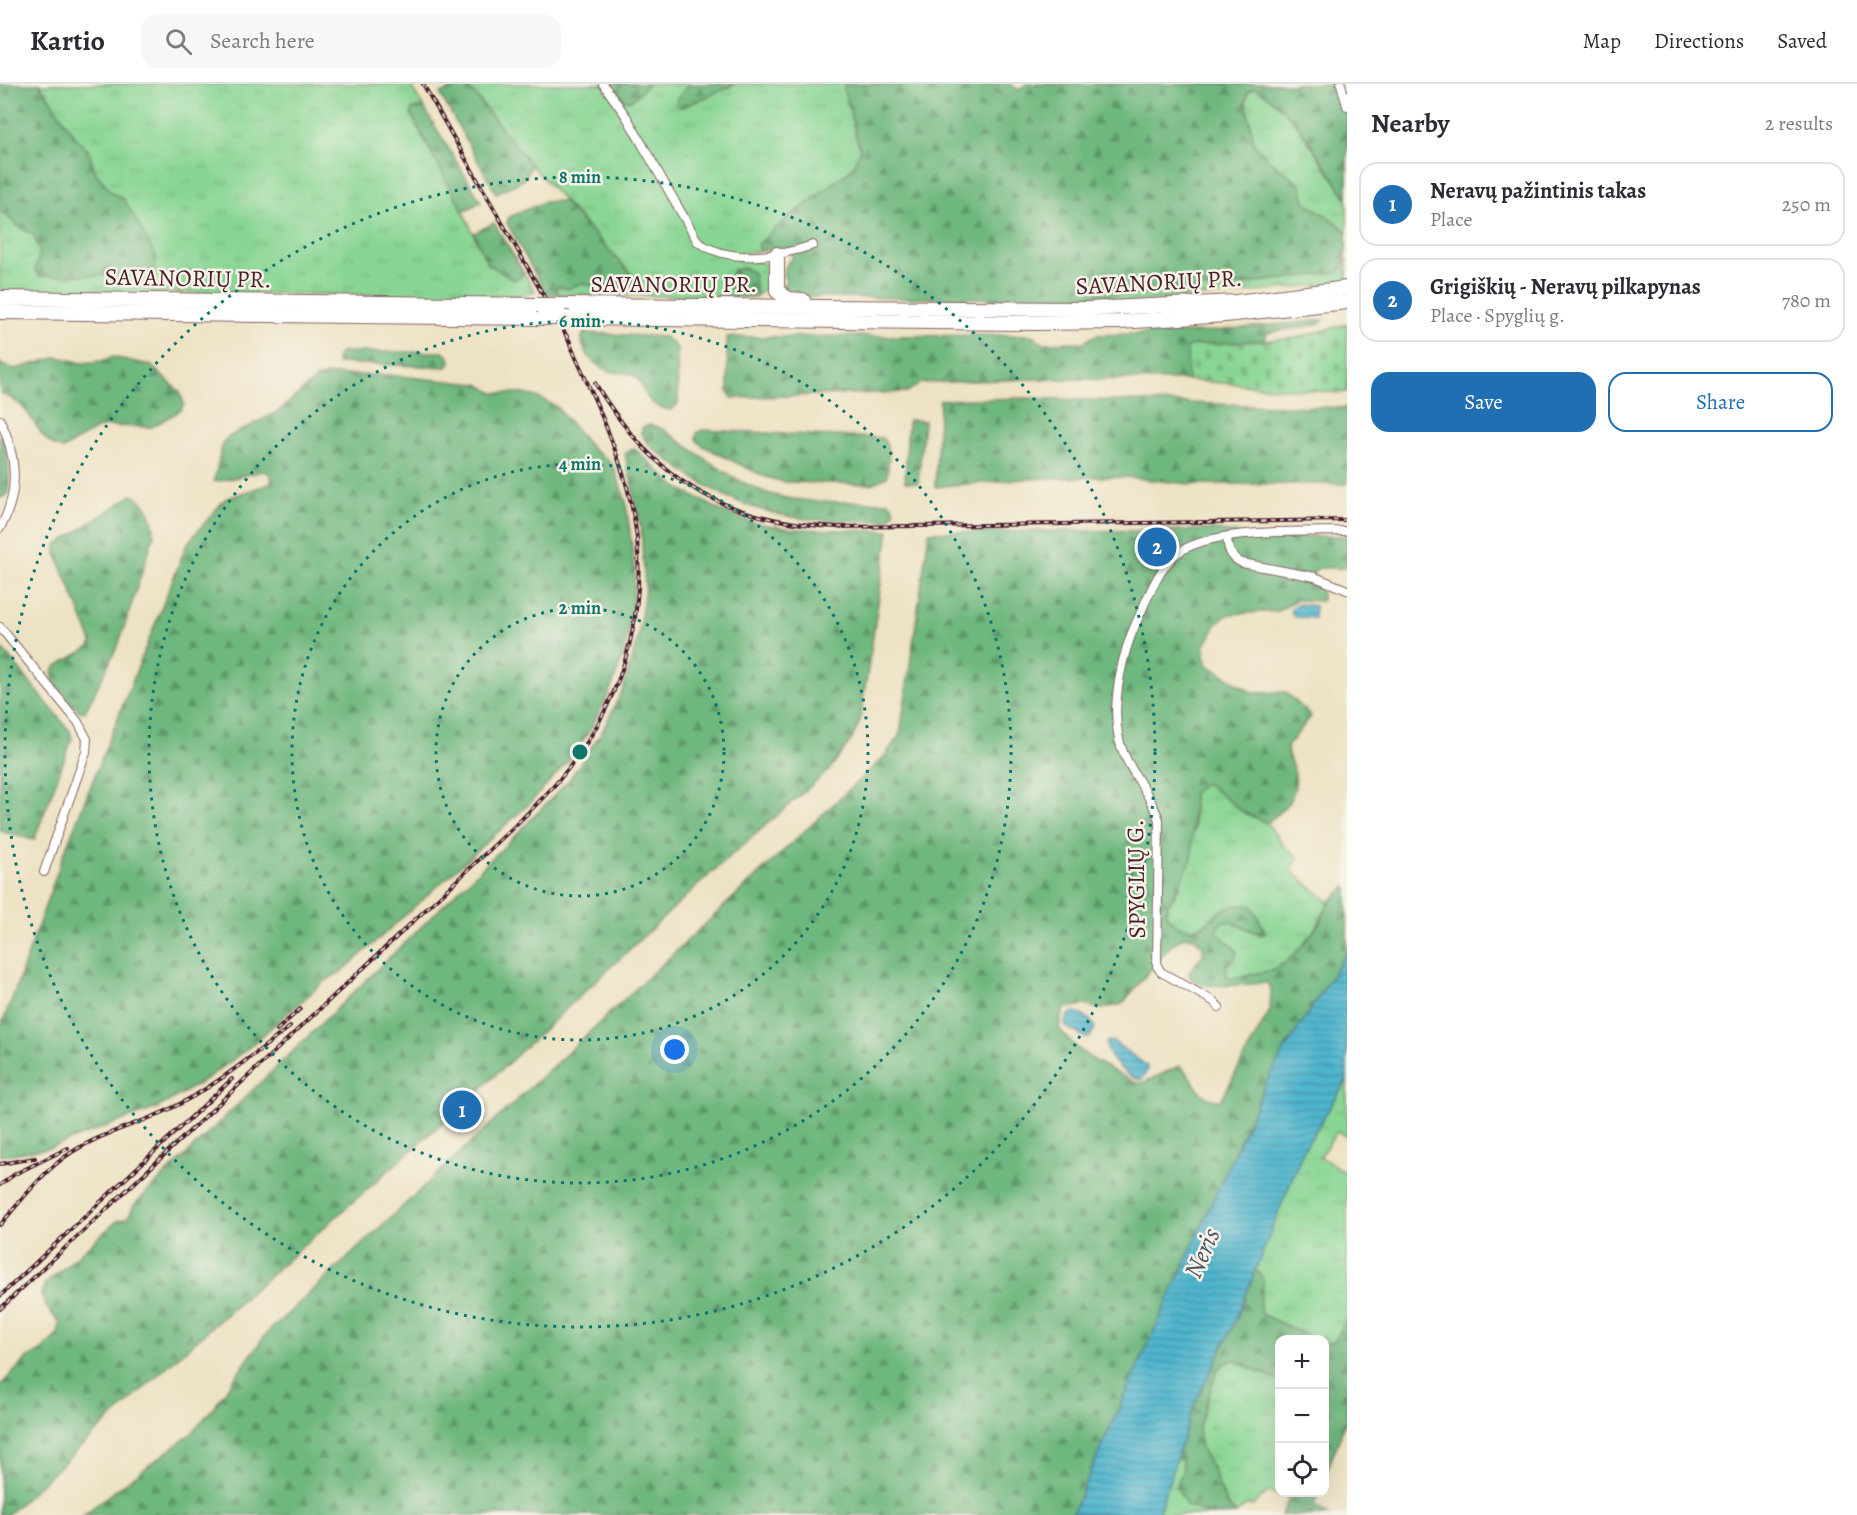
<!DOCTYPE html>
<meta charset="utf-8">
<style>
:root{--surface:#fff;--page:#f7f7f7;--text:#2b2b33;--muted:#7c7c81;--line:#e1e1e2;--accent:#1f6fb2}
body{margin:0;font-family:Alegreya,serif;background:var(--page);color:var(--text)}
.controls{position:absolute;right:18px;bottom:18px;display:grid;overflow:hidden;border-radius:12px;box-shadow:0 6px 24px #0002}
.controls button{width:54px;height:54px;display:grid;place-items:center;padding:0;border:0;border-bottom:2px solid var(--line);background:var(--surface);color:var(--text);font:30px sans-serif}
.you{position:absolute;left:675px;top:966px;width:21px;height:21px;margin:-15px;border:4px solid #fff;border-radius:50%;background:#1a73e8;box-shadow:0 0 0 9px #1a73e833}
.badge{display:grid;place-items:center;width:39px;height:39px;border-radius:50%;background:var(--accent);color:#fff;font-size:20px;font-weight:700}
.pin{position:absolute;translate:-50% -50%;border:3px solid #fff;box-shadow:0 2px 6px #0006}
.list{margin:0;padding:0;list-style:none}
h2{display:flex;justify-content:space-between;align-items:center;height:78px;margin:0;padding:0 24px;font-size:26px}
h2 small{font-size:20px;font-weight:400;color:var(--muted)}
.list li{display:grid;grid-template-columns:39px 1fr auto;gap:18px;align-items:center;box-sizing:border-box;height:84px;margin:0 12px 12px;padding:0 12px;border:2px solid var(--line);border-radius:18px}
.list b{display:block;font-size:22px;white-space:nowrap}
.list p{margin:0;font-size:20px;white-space:nowrap;color:var(--muted)}
.list em{font-size:20px;font-style:normal;color:var(--muted)}
.actions{display:flex;gap:12px;padding:18px 24px}
.actions a{flex:1;padding:14px 0;border:2px solid var(--accent);border-radius:18px;text-align:center;font-size:21px;color:var(--accent)}
.actions .main{background:var(--accent);color:#fff}
.icon{flex:none;width:33px;height:33px;fill:none;stroke:currentColor;stroke-width:2;stroke-linecap:round;stroke-linejoin:round}
.map{position:relative;flex:none;width:1347px;height:1431px;overflow:hidden}
header{display:flex;align-items:center;gap:36px;box-sizing:border-box;height:84px;padding:0 30px;background:var(--surface);border-bottom:2px solid var(--line)}
header strong{font-size:28px}
nav{display:flex;gap:33px;margin-inline-start:auto;font-size:21px}
.search{width:420px;height:54px;background:var(--page);display:flex;align-items:center;gap:15px;box-sizing:border-box;padding:0 21px;border-radius:18px;color:var(--muted);font-size:22px}
main{display:flex}
aside{flex:1;background:var(--surface)}
.map>svg:first-child{display:block}
.grass{fill:url(#grass-tufts);stroke:#6a7a60;stroke-width:1.5}
.forest{fill:url(#forest-firs);stroke:#5c6b54;stroke-width:1.5;fill-rule:evenodd}
.cemetery{fill:url(#cemetery-stones);stroke:#6a7a60;stroke-width:1.5}
.water{fill:url(#water-rules);stroke:#4c6a7c;stroke-width:1.5}
.lines{fill:none;stroke-linecap:round;stroke-linejoin:round}
.street-casing{stroke:#836360;stroke-width:10}
.highway-casing{stroke:#836360;stroke-width:16}
.street{stroke:#fff;stroke-width:8}
.highway{stroke:#fff;stroke-width:14}
.rail-casing{stroke:#4a1f2b;stroke-width:4}
.rail{stroke:#f7f3e8;stroke-width:1.5;stroke-dasharray:4.5;stroke-linecap:butt}
.highway-bridge-casing{stroke:#836360;stroke-width:16;stroke-linecap:butt}
.highway-bridge{stroke:#fff;stroke-width:14}
.ring{fill:none;stroke:#0f766e;stroke-width:3;stroke-dasharray:3 6}
.labels{text-anchor:middle;dominant-baseline:central;stroke-width:5;stroke-linejoin:round;paint-order:stroke}
.street-label{font-size:24px;fill:#4a1f2b;stroke:#f7f3e8}
.water-label{font-size:26px;font-style:italic;fill:#4c5464;stroke:#f7f3e8}
.centre{fill:#0f766e;stroke:#f7f3e8;stroke-width:3}
.ring-label{font-size:18px;text-anchor:middle;font-weight:bold;fill:#0f766e;stroke:#f7f3e8;stroke-width:5;stroke-linejoin:round;paint-order:stroke}
</style>
<header>
<strong>Kartio</strong>
<div class="search"><svg class="icon" aria-label="search" viewBox="0 0 24 24"><circle cx="10" cy="10" r="6"/><path d="M15 15l6 6"/></svg>Search here</div>
<nav><a>Map</a><a>Directions</a><a>Saved</a></nav>
</header>
<main>
<div class="map">
<svg width="1347" height="1431" viewBox="0 0 1347 1431">
<defs>
<pattern id="grass-tufts" width="24" height="20" patternUnits="userSpaceOnUse" patternTransform="scale(1.5)"><rect width="24" height="20" fill="#89d694"/><path d="M3 7l-1-3M5 7V3M7 7l1-3M15 17l-1-3M17 17v-4M19 17l1-3" fill="none" stroke="#78b780"/></pattern>
<pattern id="forest-firs" width="22" height="20" patternUnits="userSpaceOnUse" patternTransform="scale(1.5)"><rect width="22" height="20" fill="#6eb77e"/><path d="M5 1l3.5 6h-7zM16 11l3.5 6h-7z" fill="#5c9467"/></pattern>
<pattern id="cemetery-stones" width="16" height="16" patternUnits="userSpaceOnUse" patternTransform="scale(1.5)"><rect width="16" height="16" fill="#89d694"/><path d="M2 7V4a2 2 0 0 1 4 0v3zM10 15v-3a2 2 0 0 1 4 0v3z" fill="#78b780"/></pattern>
<pattern id="water-rules" width="6" height="5" patternUnits="userSpaceOnUse" patternTransform="scale(1.5)"><rect width="6" height="5" fill="#4fb6ce"/><path d="M0 2.5h6" fill="none" stroke="#4493a7"/></pattern>
</defs>
<rect width="100%" height="100%" fill="#f7f3e8"/>
<filter id="ink" filterUnits="userSpaceOnUse"><feTurbulence type="fractalNoise" baseFrequency=".0167" numOctaves="2"/><feDisplacementMap in="SourceGraphic" scale="12" xChannelSelector="R" yChannelSelector="G"/><feConvolveMatrix kernelMatrix="1 2 1 2 8 2 1 2 1" color-interpolation-filters="sRGB"/></filter>
<filter id="wash" filterUnits="userSpaceOnUse"><feTurbulence type="fractalNoise" baseFrequency=".008" numOctaves="4" result="noise"/><feDisplacementMap in="SourceGraphic" scale="24" xChannelSelector="R" yChannelSelector="G"/><feGaussianBlur stdDeviation="1.35" result="paint"/><feColorMatrix in="noise" values="0 0 0 0 0 0 0 0 0 0 0 0 0 0 0 0 0 1.4 0 .05"/><feComposite in="paint" operator="in"/></filter>
<g filter="url(#wash)">
<rect width="100%" height="100%" fill="#ede2c3"/>
<g class="grass">
<polygon points="40,0 410,0 424,24 412,25 411,31 463,127 487,179 522,192 522,186 535,207 518,212 0,207 0,126 19,143 34,151 40,169 35,186 112,109 96,89 88,67 76,55"/>
<path d="M466 0H621L618 6 633 14 648 0H689L685 4 683 23 735 0H845L844 6 860 66 853 84 779 141 759 165 761 167 740 170 741 178 759 177 768 183C771 195 768 204 757 211L754 201 730 206 735 213 557 210V202L568 205 581 199 601 204 634 193 531 81Z"/>
<polygon points="1254,4 1268,11 1297,41 1347,115 1347,149 1305,118 1301,101 1268,75 1254,60 1246,18 1248,9"/>
<path d="M1347 175V198C1253 208 1159 219 1064 219 1037 218 1008 221 982 213L1126 211 1244 201 1344 184Z"/>
<path d="M1206 699 1243 728 1267 739 1284 762 1298 773 1292 787 1329 818C1319 841 1297 876 1273 886 1260 891 1244 892 1231 895L1227 892 1224 855 1218 850 1217 845 1221 839 1229 837 1261 851 1224 825C1204 841 1186 857 1166 831L1167 823 1179 804 1194 744 1193 709Z"/>
<path d="M1347 996V1053L1337 1047 1320 1073 1347 1089V1235L1334 1258 1325 1259 1324 1256 1316 1255 1262 1231C1254 1217 1273 1195 1255 1186L1303 1067Z"/>
<polygon points="1234,1276 1279,1297 1280,1408 1292,1409 1290,1414 1268,1408 1252,1422 1248,1420 1236,1430 1227,1421 1211,1382 1201,1365 1198,1346 1216,1288 1224,1280"/>
<polygon points="1176,1373 1182,1377 1186,1421 1212,1431 1158,1431"/>
</g>
<g class="forest">
<polygon points="0,0 40,0 76,55 88,66 96,89 112,109 124,115 157,174 154,184 141,191 39,192 35,186 40,169 34,151 19,143 0,126"/>
<polygon points="466,0 531,81 524,96 496,109 440,10"/>
<polygon points="621,0 648,0 633,15 627,17 619,12 618,6"/>
<polygon points="689,0 735,0 683,23 679,23 676,19 678,14"/>
<path d="M845 0H1010L1019 6 1026 0H1332L1337 13 1347 28V115C1322 79 1295 24 1254 4L1247 9 1246 18 1254 60 1268 75 1301 101 1305 118 1339 140 1346 148C1347 161 1347 178 1339 188 1269 197 1198 206 1127 211 1017 217 905 213 795 213L784 208 782 201 786 198 783 190 787 180 793 174 791 165 761 167 758 161 779 141 853 84 860 66 844 6Z"/>
<polygon points="424,24 481,118 463,127 411,30 412,25"/>
<polygon points="563,117 634,193 632,200 623,204 601,204 581,199 568,205 558,202 557,210 546,210 507,139 509,133 544,118"/>
<polygon points="494,139 522,186 520,194 513,196 487,179 474,149"/>
<path d="M744 184 753 189 757 211 755 213H735C728 203 729 197 733 186Z"/>
<polygon points="1324,236 1319,240 1267,249 1265,256 1188,262 1188,296 1035,295 921,299 907,308 732,314 728,308 727,253 1032,251 1043,259 1084,258 1096,251 1204,248"/>
<path d="M584 249 665 253 677 264 678 320 672 326C658 325 648 319 643 305 641 301 640 296 636 293 629 287 623 290 614 288 602 287 590 277 585 266 581 260 580 255 584 249Z"/>
<polygon points="343,268 443,268 449,273 450,278 447,283 337,279 337,272"/>
<path d="M58 273 82 279 102 277 112 273 150 281 179 307 184 319 181 326 152 343 105 342 96 345 63 365C38 359 36 332 17 318 12 314 5 312 0 309V278L2 281 16 285Z"/>
<polygon points="328,291 388,291 478,300 494,309 519,309 537,313 556,322 594,367 606,374 614,384 626,418 635,487 632,532 623,572 609,610 589,648 569,676 529,720 344,886 325,897 241,970 203,997 159,1023 49,1064 0,1072 0,943 11,918 64,769 187,460 225,415 269,400 272,396 270,390 264,387 215,398 214,396 223,358 228,353 279,327 317,294"/>
<polygon points="1026,314 1347,324 1347,400 1190,400 1124,393 1096,393 1023,395 935,403 940,316"/>
<polygon points="908,336 924,337 918,399 905,398"/>
<path d="M651 341 662 345C697 368 741 405 782 413 816 420 854 417 888 418L894 424V429L887 437C861 436 835 437 809 435 760 431 712 410 674 380 662 371 648 363 641 349L643 343Z"/>
<path d="M703 346 882 354C892 364 888 379 887 393L872 400 783 398 763 392 701 361 696 355 697 348Z"/>
<path d="M0 349C9 370 10 388 8 410L0 414Z"/>
<path d="M634 364 675 402 721 427 755 439 793 445 889 447 860 637 852 655 829 686 711 789 486 1000 171 1279 7 1431H0V1302L26 1275 41 1267 58 1250 60 1239 48 1225 41 1212 44 1201 117 1137C128 1136 130 1131 134 1121L516 751 569 696 603 646 624 603 638 553 645 503 641 445 625 370Z"/>
<path d="M132 411C148 419 154 433 154 451L119 559 85 628 79 627 54 600 52 589 55 583 90 563 92 558 56 469V462Z"/>
<path d="M1217 446 1256 453 1347 452V484H1319L1312 489 1322 509V517L1296 516 1278 527 1230 530 1222 534 1216 541 1205 561 1204 573 1209 582 1253 609 1286 608 1311 632 1287 663C1287 673 1293 681 1295 691 1298 714 1283 726 1267 739L1243 728 1206 699 1193 709 1192 775 1167 823 1166 831C1175 842 1191 850 1204 841 1211 836 1216 829 1223 826 1232 821 1242 820 1252 822L1265 847V850L1262 851 1229 837 1221 839 1217 844C1219 856 1234 858 1237 869L1235 874 1226 882 1227 892 1231 895 1272 886 1286 878 1304 860 1321 837 1329 818 1347 802V868L1285 965 1268 995 1099 1368 1072 1431H83L192 1349 214 1323 266 1250 885 672 900 650 929 448ZM1184 853 1194 854 1203 862V871L1189 888C1189 890 1191 896 1193 897 1202 906 1253 899 1268 899L1271 906 1270 926 1221 1016C1197 1019 1195 991 1179 982L1142 999H1136C1109 984 1077 971 1059 944L1062 931 1065 924 1085 921 1101 925 1122 920 1171 861Z"/>
<polygon points="0,562 70,647 72,655 34,756 0,747"/>
<path d="M1255 1186C1273 1195 1254 1217 1262 1231L1316 1255 1280 1256 1279 1297 1234 1276 1224 1280 1216 1288 1198 1346 1201 1365 1211 1382 1227 1421 1236 1430 1212 1431 1186 1421 1176 1402 1183 1386 1182 1377 1176 1373 1194 1321 1234 1240Z"/>
<polygon points="1347,1235 1347,1335 1325,1392 1325,1333 1328,1325 1325,1318 1325,1259 1334,1258"/>
<polygon points="1292,1409 1318,1409 1314,1421 1329,1431 1281,1431"/>
</g>
<polygon class="cemetery" points="1347,240 1347,308 1340,309 1188,296 1187,262 1297,254"/>
<g class="water">
<polygon points="1297,520 1315,522 1314,534 1294,533 1290,526"/>
<polygon points="1347,868 1347,996 1303,1067 1234,1240 1194,1321 1158,1431 1072,1431 1099,1368 1268,995 1285,965"/>
<path d="M1075 928C1083 931 1092 935 1095 944L1090 953 1086 954 1066 943C1064 936 1068 929 1075 928Z"/>
<path d="M1108 957 1114 958 1147 982V987L1141 996C1127 994 1107 973 1106 960Z"/>
</g>
</g>
<g filter="url(#ink)">
<g class="lines">
<g class="street-casing">
<g id="street">
<path d="M603 0 626 32 698 158C730 180 778 173 813 161"/>
<polyline points="1341,0 1347,22"/>
<path d="M0 336C17 371 20 409 0 444"/>
<path d="M1227 453C1228 466 1230 473 1242 479L1315 493 1347 506"/>
<polyline points="0,543 78,638 87,655 86,668 44,788"/>
<path d="M1219 923 1213 917 1161 888 1157 882 1159 736C1149 705 1123 682 1118 650 1112 617 1122 570 1136 539 1146 518 1156 489 1174 472 1207 443 1303 448 1347 447"/>
</g>
</g>
<g class="highway-casing">
<g id="highway">
<polyline points="777,170 777,207 788,215 803,216"/>
<polyline points="0,214 536,221"/>
<polyline points="561,221 1087,225 1236,218 1347,204"/>
<polyline points="0,228 542,234"/>
<polyline points="570,234 1035,239 1120,238 1225,231 1347,218"/>
</g>
</g>
<use href="#street" class="street"/>
<use href="#highway" class="highway"/>
<g class="rail-casing">
<g id="rail">
<polyline points="423,0 570,258"/>
<path d="M595 299C654 397 724 438 838 443L1347 436"/>
<polyline points="277,946 300,925"/>
<polyline points="0,1080 35,1074"/>
<polyline points="0,1101 15,1090 68,1064"/>
<path d="M0 1141C18 1121 35 1097 56 1080 88 1052 130 1044 168 1026 212 1005 250 973 290 943"/>
<polyline points="0,1212 232,995"/>
<path d="M0 1225 502 754C522 735 542 716 559 696 629 613 656 507 627 403 612 350 588 301 566 251"/>
</g>
</g>
<use href="#rail" class="rail"/>
<g class="highway-bridge-casing">
<g id="highway-bridge">
<polyline points="536,221 561,221"/>
<polyline points="542,234 570,234"/>
</g>
</g>
<use href="#highway-bridge" class="highway-bridge"/>
</g>
</g>
<g class="ring">
<circle cx="580" cy="668" r="144"/>
<circle cx="580" cy="668" r="288"/>
<circle cx="580" cy="668" r="431"/>
<circle cx="580" cy="668" r="575"/>
</g>
<g class="labels">
<g class="street-label">
<text transform="translate(188 194) rotate(1)">SAVANORIŲ PR.</text>
<text transform="translate(1159 198) rotate(-3)">SAVANORIŲ PR.</text>
<text x="674" y="200">SAVANORIŲ PR.</text>
<text transform="translate(1136 795) rotate(-91)">SPYGLIŲ G.</text>
</g>
<g class="water-label">
<text transform="translate(1202 1169) rotate(-66)">Neris</text>
</g>
</g>
<circle cx="580" cy="668" r="9" class="centre"/>
<g class="ring-label">
<text x="580" y="99">8 min</text>
<text x="580" y="243">6 min</text>
<text x="580" y="386">4 min</text>
<text x="580" y="530">2 min</text>
</g>
</svg>
<div class="controls">
<button>+</button>
<button>−</button>
<button><svg class="icon" aria-label="locate" viewBox="0 0 24 24"><circle cx="12" cy="12" r="6"/><path d="M12 2v4M12 18v4M2 12h4M18 12h4"/></svg></button>
</div>
<div class="you"></div>
<div class="pin badge" style="left:462px;top:1026px">1</div>
<div class="pin badge" style="left:1157px;top:463px">2</div>
</div>
<aside>
<h2>Nearby<small>2 results</small></h2>
<ul class="list">
<li><span class="badge">1</span><div><b>Neravų pažintinis takas</b><p>Place</p></div><em>250 m</em></li>
<li><span class="badge">2</span><div><b>Grigiškių - Neravų pilkapynas</b><p>Place · Spyglių g.</p></div><em>780 m</em></li>
</ul>
<div class="actions"><a class="main">Save</a><a>Share</a></div>
</aside>
</main>
